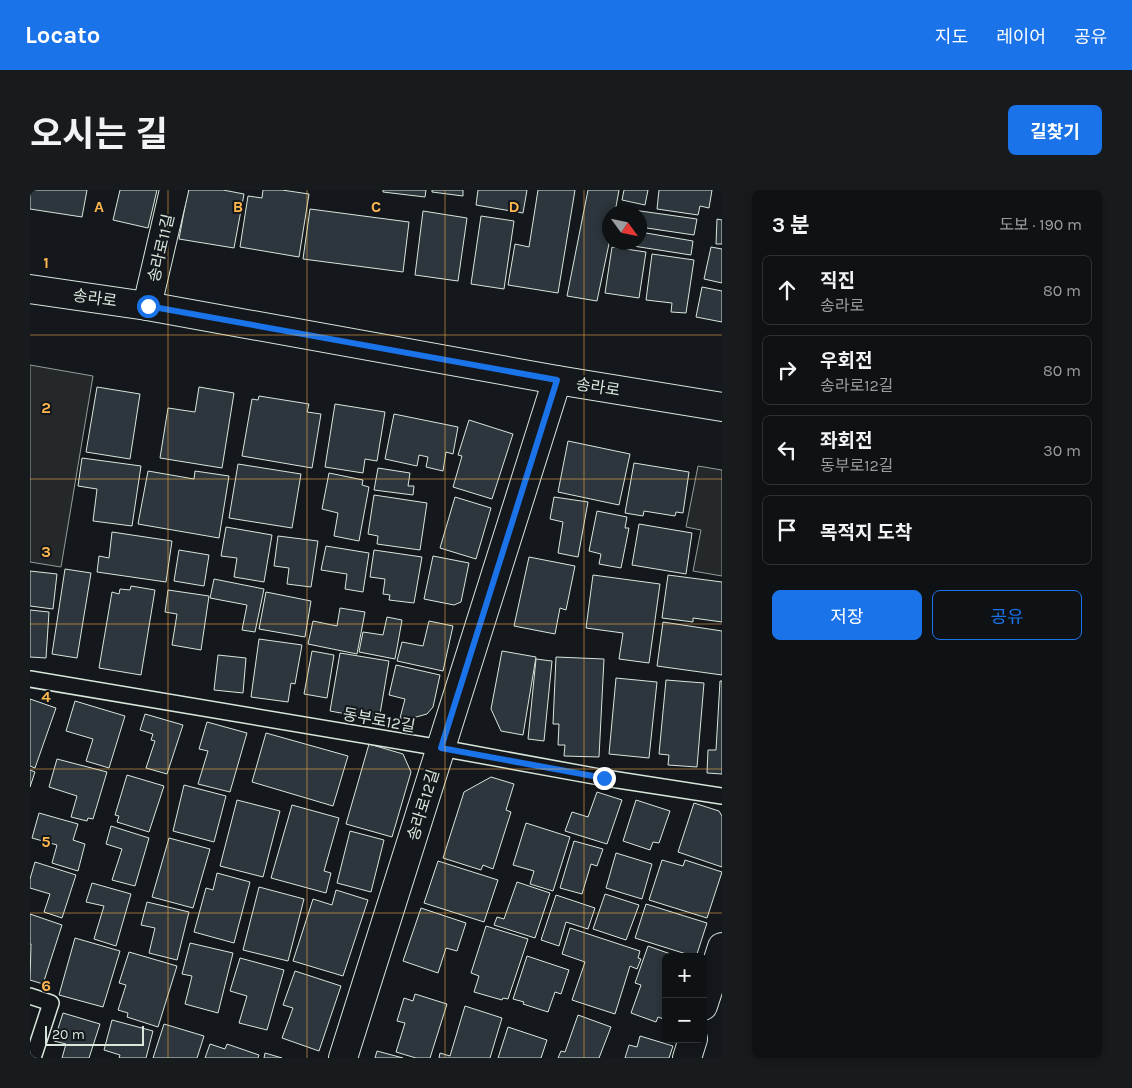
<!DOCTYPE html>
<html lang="ko">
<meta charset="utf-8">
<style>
:root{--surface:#0f1215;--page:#181b1e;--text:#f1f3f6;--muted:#9b9ea0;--line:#2f3234;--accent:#1a73e8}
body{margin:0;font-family:Karla,"Noto Sans KR",sans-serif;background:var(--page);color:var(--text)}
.controls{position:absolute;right:15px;bottom:15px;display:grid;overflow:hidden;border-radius:8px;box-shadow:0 2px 8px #0003}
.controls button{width:45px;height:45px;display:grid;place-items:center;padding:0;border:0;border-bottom:1px solid var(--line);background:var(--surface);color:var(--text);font:25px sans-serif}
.compass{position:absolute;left:572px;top:15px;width:45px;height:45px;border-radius:50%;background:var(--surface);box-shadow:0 2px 8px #0003;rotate:123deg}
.scale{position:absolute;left:15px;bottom:12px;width:99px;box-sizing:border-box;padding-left:5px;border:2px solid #d8e6dc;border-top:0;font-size:14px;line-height:18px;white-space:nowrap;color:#d8e6dc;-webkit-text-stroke:4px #14181c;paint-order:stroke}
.stop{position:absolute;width:15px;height:15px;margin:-11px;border:4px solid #1a73e8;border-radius:50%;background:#fff}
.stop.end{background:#1a73e8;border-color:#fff;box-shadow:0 1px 5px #0008}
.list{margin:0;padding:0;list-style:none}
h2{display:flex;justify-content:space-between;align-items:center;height:65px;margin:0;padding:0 20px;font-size:21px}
h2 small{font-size:16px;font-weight:400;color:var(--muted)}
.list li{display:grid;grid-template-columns:32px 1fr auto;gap:15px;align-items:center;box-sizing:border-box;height:70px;margin:0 10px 10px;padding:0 10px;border:1px solid var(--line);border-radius:8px}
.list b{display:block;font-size:19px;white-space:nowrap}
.list p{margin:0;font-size:16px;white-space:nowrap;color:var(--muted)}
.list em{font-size:16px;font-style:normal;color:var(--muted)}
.actions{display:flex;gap:10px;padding:15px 20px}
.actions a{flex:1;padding:11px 0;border:1px solid var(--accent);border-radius:8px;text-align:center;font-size:18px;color:var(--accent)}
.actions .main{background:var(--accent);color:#fff}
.icon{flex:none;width:28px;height:28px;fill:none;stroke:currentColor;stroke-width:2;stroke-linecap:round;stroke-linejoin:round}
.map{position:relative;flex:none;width:692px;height:868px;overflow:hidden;border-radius:8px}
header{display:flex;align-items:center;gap:30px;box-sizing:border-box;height:70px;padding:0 25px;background:var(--accent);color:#fff}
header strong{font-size:24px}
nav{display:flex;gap:28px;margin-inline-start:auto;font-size:18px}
.intro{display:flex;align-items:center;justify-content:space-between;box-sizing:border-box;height:120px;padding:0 30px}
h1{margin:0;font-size:35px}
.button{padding:12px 22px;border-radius:8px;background:var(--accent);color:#fff;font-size:18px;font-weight:700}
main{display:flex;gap:30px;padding:0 30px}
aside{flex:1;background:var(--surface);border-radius:8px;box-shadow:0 2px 8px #0003}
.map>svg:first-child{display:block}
.parking{fill:#24282b;stroke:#939e99}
.building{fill:#2c363c;stroke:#d8e6dc}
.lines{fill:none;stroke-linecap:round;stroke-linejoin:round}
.service-casing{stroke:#d8e6dc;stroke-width:18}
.minor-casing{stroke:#d8e6dc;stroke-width:30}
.secondary-casing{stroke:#d8e6dc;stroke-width:30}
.service{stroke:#14181c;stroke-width:15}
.minor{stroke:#14181c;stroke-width:28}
.secondary{stroke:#14181c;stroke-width:28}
.route{stroke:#1a73e8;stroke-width:6}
.grid{fill:none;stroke:#ffb74d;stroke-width:1;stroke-opacity:0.55}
.labels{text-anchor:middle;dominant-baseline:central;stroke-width:4;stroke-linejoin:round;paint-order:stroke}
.street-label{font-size:16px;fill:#d8e6dc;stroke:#14181c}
.grid-label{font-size:16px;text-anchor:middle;font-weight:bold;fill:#ffb74d;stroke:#14181c;stroke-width:4;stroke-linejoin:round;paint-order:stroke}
</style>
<header>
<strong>Locato</strong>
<nav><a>지도</a><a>레이어</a><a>공유</a></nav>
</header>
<div class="intro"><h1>오시는 길</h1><a class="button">길찾기</a></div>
<main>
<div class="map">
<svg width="692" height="868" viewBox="0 0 692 868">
<rect width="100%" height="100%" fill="#14181c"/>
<g class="parking">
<polygon points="0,175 63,186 31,377 0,372"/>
<polygon points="668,276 692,280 692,386 663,381 671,340 656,337"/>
</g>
<g class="building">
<polygon points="0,0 57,0 52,27 0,19"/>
<polygon points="90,0 127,0 118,38 83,30"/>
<polygon points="158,0 193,0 214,4 204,58 149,49"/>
<polygon points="233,0 252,0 279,4 269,67 210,57 218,6 232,8"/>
<polygon points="353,0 396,0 395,7 353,2"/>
<polygon points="402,0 433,0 433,6 402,2"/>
<polygon points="448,0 497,0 493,23 446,15"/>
<polygon points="508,0 545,0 528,103 478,95 485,54 499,57"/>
<polygon points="558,0 589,0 585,22 580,22 580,49 567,111 537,106"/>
<polygon points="594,0 618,0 615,15 592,10"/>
<polygon points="629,0 682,0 679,18 670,16 668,25 627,19"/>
<polygon points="589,18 667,29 664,45 610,37 610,22 588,22"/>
<polygon points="280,19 379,32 373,82 273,69"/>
<polygon points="393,21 437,28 428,91 385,85"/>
<polygon points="451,26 484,31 474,99 441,94"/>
<polygon points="687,29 692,30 692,54 686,54"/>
<polygon points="610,42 663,51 661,65 584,53 610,52"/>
<polygon points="582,57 616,62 609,108 575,103"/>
<polygon points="681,57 692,59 692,93 674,89"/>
<polygon points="622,64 664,70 656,123 641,122 642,113 616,110"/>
<polygon points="672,97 692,101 692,132 666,127"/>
<polygon points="67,197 110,204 100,269 56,262"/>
<polygon points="169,197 204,203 192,278 130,268 138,218 165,222"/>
<polygon points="229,206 279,214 277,222 291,224 282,278 212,266 222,209 228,210"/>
<polygon points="305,214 355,222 347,271 335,269 333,283 295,277"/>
<polygon points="364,224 428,237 423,264 416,262 413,281 396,277 398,267 389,265 387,276 355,269"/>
<polygon points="439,230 483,244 462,309 423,297 432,266 428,265"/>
<polygon points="538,251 600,264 589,315 528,302"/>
<polygon points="52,268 111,276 102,336 63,331 67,299 48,296"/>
<polygon points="604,273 659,282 653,323 646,322 645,326 614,321 613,326 595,323"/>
<polygon points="208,274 271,284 262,338 199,328"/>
<polygon points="348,278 380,283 378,296 384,296 383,305 344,300"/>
<polygon points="118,281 164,289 165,281 199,286 189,348 108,334"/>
<polygon points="299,283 333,290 332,295 339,297 329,351 304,346 308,323 292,319"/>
<polygon points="344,305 397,313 390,360 347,354 348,346 338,344"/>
<polygon points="425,307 461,318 446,369 410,358"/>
<polygon points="524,307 558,312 548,367 528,363 533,332 520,329"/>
<polygon points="567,321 597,327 595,338 599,338 591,378 569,374 571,364 559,361"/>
<polygon points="609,334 662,343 656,384 602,375"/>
<polygon points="196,337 242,345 234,392 204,387 207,368 191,366"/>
<polygon points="82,342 142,351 136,392 67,382 69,366 79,368"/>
<polygon points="248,346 288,351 281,397 257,394 259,378 244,376"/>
<polygon points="296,356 339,363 333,402 315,399 317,384 291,380"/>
<polygon points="149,360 179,365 174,396 144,391"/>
<polygon points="344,360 392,367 384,413 359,410 360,405 353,404 355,389 340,387"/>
<polygon points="403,366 439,373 431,412 424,415 394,409"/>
<polygon points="499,367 545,376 536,420 530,418 525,444 484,436"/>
<polygon points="35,379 61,383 47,468 22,464"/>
<polygon points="0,381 27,384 23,419 0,416"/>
<polygon points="563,385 630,394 619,473 589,469 593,443 556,438"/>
<polygon points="638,385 692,392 692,432 663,428 663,432 632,428"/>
<polygon points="184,389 234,399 225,442 212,440 217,415 180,408"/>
<polygon points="101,396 125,400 111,485 69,478 82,402 89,404 90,399 100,400"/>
<polygon points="138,400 179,406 171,460 142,455 147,424 135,422"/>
<polygon points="236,402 281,411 275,447 229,439"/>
<polygon points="310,418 335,422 327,464 278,454 283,431 307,436"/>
<polygon points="0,420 19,422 16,468 0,467"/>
<polygon points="357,427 372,430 365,469 329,462 333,442 353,445"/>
<polygon points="399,431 423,436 413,481 367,471 372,452 393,456"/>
<polygon points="633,432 692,441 692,485 627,476"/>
<polygon points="229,449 272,455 265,494 261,493 258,512 221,507"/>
<polygon points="282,461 304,465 297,508 274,504"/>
<polygon points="472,461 506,467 493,545 471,541 461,519"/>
<polygon points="310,463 359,471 349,530 300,521"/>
<polygon points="188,465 216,468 213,503 184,500"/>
<polygon points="526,467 574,469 569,567 534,566 535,555 528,555 529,534 523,534"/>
<polygon points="506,469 522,471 514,551 498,549"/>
<polygon points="366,475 410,485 403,517 397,524 379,529 370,528 375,509 359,505"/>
<polygon points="586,488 627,492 619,568 579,564"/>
<polygon points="636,490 674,493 667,577 638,575 639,565 629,564"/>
<polygon points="690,491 692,491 692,584 677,583 678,560 686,560"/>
<polygon points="0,509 26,518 5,578 0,576"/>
<polygon points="45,511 95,526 79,578 56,571 63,549 36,541"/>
<polygon points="115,524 153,535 137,584 116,578 125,551 121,550 123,544 110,540"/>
<polygon points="177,532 217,543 200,602 168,594 178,561 169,559"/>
<polygon points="236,543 318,566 303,616 222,592"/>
<polygon points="339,554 373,564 381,582 362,647 316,634"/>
<polygon points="27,569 77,582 63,629 58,628 57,631 41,627 47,606 19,597"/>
<polygon points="0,580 5,582 0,597"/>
<polygon points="97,585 134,596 119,642 87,632 89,626 85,625"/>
<polygon points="461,587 484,594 476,620 481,622 463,679 453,675 451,680 413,668 434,602"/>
<polygon points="154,595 196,606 184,652 143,641"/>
<polygon points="567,602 592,610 577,654 535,641 542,622 558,627"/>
<polygon points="207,610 250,621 233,687 190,676"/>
<polygon points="606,610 640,621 629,653 623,652 620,660 593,651"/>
<polygon points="664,613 689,621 692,626 692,677 648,662"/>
<polygon points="262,615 309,628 294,681 301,683 296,703 241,688"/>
<polygon points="9,623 48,634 43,650 55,654 48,681 22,673 27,655 2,648"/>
<polygon points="496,633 540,647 523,701 500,694 504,681 483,675"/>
<polygon points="81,636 119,648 105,696 82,690 92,659 76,654"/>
<polygon points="320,641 354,650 341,702 307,693"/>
<polygon points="139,648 180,659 163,718 122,707"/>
<polygon points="544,651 573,659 567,676 561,674 552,704 530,698"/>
<polygon points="586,663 622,674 612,709 576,698"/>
<polygon points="632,670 653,676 655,670 692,682 677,728 619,710"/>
<polygon points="408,671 468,690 454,732 394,713"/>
<polygon points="5,672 46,685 32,728 14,722 20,704 0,698 0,689"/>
<polygon points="187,683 220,692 204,753 164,742 176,698 183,700"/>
<polygon points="487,692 520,703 505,748 464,735 467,727 474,729"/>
<polygon points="62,693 101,704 86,756 64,749 74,716 56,712"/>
<polygon points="229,697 274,709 258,771 213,760"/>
<polygon points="306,700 338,710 313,786 263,771 283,709 302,715"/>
<polygon points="575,704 609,715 596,750 563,739"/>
<polygon points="526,705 565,718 558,739 536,732 529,756 511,750"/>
<polygon points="117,712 159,722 147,770 119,763 125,738 111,735"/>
<polygon points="616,714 677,733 666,767 605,748"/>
<polygon points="391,718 436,733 427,761 416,758 408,783 373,771"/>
<polygon points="0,724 32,735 13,794 0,790 1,754 0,754"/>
<polygon points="456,736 498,749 478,809 473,808 472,810 444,802 449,786 441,783"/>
<polygon points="540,738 610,761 608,768 611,769 607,779 600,776 585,824 542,810 555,772 532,764"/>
<polygon points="45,748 90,761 73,817 29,805"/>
<polygon points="160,753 203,763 188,823 155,814 162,786 152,784"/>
<polygon points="618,756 649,767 636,767 636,830 628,827 626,832 601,823 611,795 605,793"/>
<polygon points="99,762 147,776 128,837 97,827 98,823 88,820 96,795 89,793"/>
<polygon points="497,766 539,780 531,804 525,802 518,822 493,814 494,812 483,809"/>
<polygon points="210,768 254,780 237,840 209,833 217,806 200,801"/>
<polygon points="265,781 311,796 289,861 252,848 263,818 253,815"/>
<polygon points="385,804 417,814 400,868 386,868 366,862 375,833 367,831 374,808 383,811"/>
<polygon points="435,816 472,828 460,868 409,868 410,863 420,866"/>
<polygon points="33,823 70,834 59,868 32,868 36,854 24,851"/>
<polygon points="548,825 581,837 569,868 528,868 531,861 535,862"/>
<polygon points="82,830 123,841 116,868 89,868 90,865 74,860"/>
<polygon points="134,834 174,846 167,868 123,868"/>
<polygon points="478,837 517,850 511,868 468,868"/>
<polygon points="610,846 643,856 639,868 595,868 599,855 607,857"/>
<polygon points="180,854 195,859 197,854 229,865 228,868 175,868"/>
<polygon points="347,861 373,868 345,868"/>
<polygon points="235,863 252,868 234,868"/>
</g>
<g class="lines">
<g class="service-casing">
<g id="service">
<polyline points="0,489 411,558 575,588 692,606"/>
<polyline points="0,806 21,813 3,868"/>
</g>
</g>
<g class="minor-casing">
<g id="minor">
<polyline points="117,116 144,0"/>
<polyline points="673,816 692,757"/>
<polyline points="313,868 527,190"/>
<polyline points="657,868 663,849"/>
</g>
</g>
<g class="secondary-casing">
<polyline id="secondary" points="0,99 117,116 527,190 692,217"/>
</g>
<use href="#service" class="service"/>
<use href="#minor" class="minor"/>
<use href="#secondary" class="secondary"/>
</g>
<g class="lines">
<polyline class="route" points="118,116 527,190 411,558 574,588"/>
</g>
<path class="grid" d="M138 0V868M277 0V868M415 0V868M554 0V868M0 145H692M0 289H692M0 434H692M0 579H692M0 723H692"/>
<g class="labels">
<g class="street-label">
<text transform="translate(131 58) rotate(-77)">송라로11길</text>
<text transform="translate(65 108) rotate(8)">송라로</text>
<text transform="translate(568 197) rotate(9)">송라로</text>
<text transform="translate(349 530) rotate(10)">동부로12길</text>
<text transform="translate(393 615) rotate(-73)">송라로12길</text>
</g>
</g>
<g class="grid-label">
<text x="69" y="22">A</text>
<text x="208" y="22">B</text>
<text x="346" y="22">C</text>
<text x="484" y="22">D</text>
<text x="16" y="78">1</text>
<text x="16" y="223">2</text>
<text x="16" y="367">3</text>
<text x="16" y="512">4</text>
<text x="16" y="657">5</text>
<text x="16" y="801">6</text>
</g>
</svg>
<div class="controls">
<button>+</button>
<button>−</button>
</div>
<svg class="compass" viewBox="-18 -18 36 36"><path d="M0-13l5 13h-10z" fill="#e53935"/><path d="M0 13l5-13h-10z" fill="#9b9ea0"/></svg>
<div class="scale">20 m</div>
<div class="stop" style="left:118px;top:116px"></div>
<div class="stop end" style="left:574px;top:588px"></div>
</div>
<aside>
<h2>3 분<small>도보 · 190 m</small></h2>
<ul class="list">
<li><svg class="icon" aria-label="ahead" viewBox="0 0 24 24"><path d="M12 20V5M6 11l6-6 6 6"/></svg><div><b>직진</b><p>송라로</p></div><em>80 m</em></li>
<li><svg class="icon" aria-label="right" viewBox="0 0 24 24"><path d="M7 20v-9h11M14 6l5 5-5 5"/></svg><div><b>우회전</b><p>송라로12길</p></div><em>80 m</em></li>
<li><svg class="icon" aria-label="left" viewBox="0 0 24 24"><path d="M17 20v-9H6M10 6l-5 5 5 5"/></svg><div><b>좌회전</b><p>동부로12길</p></div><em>30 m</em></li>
<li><svg class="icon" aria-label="arrive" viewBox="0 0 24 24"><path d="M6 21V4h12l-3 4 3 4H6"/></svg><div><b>목적지 도착</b></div></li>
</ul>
<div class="actions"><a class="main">저장</a><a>공유</a></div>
</aside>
</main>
